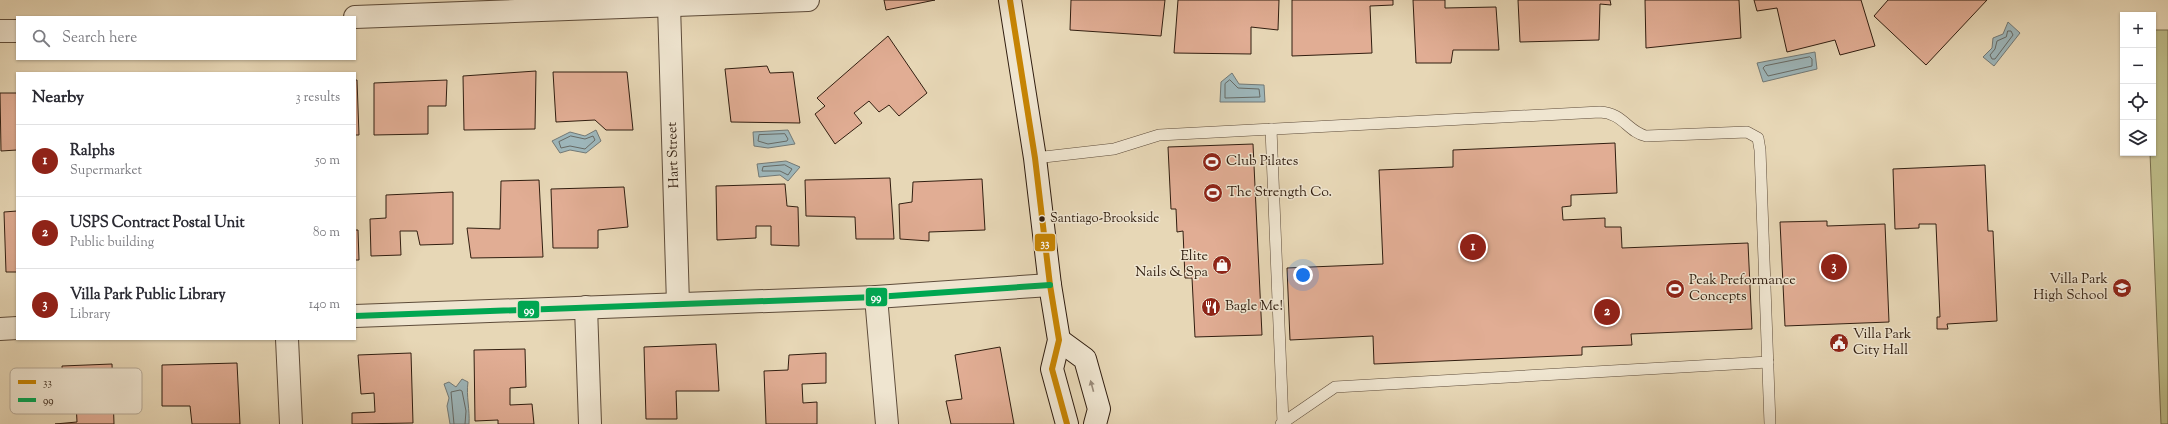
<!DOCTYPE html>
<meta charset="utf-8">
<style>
:root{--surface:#fff;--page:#f7f7f7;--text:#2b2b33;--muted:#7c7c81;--line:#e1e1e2;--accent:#8f2418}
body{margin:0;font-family:"Sorts Mill Goudy",serif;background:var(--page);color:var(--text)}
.controls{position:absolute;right:12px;top:12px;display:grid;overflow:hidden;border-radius:0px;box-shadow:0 1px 3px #0004}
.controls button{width:36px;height:36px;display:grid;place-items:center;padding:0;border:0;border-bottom:1px solid var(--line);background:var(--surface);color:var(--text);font:20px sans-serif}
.you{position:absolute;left:1303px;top:275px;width:14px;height:14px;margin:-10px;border:3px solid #fff;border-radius:50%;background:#1a73e8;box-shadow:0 0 0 6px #1a73e833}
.badge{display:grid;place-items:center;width:26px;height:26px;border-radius:50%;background:var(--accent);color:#fff;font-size:13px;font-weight:700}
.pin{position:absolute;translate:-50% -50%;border:2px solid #fff;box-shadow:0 1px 4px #0006}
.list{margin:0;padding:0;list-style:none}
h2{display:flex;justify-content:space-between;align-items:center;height:52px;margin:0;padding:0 16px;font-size:17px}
h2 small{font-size:13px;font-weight:400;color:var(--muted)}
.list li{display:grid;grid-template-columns:26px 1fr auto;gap:12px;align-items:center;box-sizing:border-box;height:72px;padding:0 16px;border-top:1px solid var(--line)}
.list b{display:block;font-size:15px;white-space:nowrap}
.list p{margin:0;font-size:13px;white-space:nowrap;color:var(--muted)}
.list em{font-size:13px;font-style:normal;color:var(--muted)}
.icon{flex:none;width:22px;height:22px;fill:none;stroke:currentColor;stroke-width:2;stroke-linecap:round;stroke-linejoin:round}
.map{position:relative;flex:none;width:2168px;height:424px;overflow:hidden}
.search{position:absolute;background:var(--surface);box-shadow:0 1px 3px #0004;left:16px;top:16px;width:340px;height:44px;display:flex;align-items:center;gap:10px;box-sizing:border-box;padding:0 14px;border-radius:0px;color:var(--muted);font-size:15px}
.panel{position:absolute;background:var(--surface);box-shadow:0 1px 3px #0004;left:16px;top:72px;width:340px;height:268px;border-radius:0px}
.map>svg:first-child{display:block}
.green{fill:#bdbc88;stroke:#776d4c}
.water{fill:#9db6ba;stroke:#727976}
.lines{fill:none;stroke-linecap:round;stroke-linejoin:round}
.shore{stroke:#676a65;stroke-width:1}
.building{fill:#e1ad94;stroke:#311e10}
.service-casing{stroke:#5e4c3a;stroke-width:12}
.minor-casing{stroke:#5e4c3a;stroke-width:24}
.secondary-casing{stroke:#311e10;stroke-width:24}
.service{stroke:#efe5d0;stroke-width:11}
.minor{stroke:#efe5d0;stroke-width:22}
.secondary{stroke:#efe5d0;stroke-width:22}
.bus-1-casing{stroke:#efe5d0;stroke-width:9}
.bus-2-casing{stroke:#efe5d0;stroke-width:9}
.bus-1{stroke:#c68404;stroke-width:6}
.bus-2{stroke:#00a651;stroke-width:6}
.oneway{fill:#9a8b7a}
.bus-dot{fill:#311e10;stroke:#efe5d0;stroke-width:1.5}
.labels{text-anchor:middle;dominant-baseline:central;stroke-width:3;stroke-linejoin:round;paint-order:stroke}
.bus-label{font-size:13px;fill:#311e10;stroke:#efe5d0;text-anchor:start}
.street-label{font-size:14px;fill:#311e10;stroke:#efe5d0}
.poi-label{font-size:14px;fill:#311e10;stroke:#efe5d0;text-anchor:start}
.key{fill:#efe5d0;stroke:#b6a996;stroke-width:1}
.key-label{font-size:11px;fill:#311e10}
.line-badge{stroke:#efe5d0;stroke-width:1.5}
.badge-label{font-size:11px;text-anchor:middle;font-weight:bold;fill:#fff}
</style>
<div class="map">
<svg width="2168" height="424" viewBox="0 0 2168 424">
<rect width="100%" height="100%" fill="#e7d7b6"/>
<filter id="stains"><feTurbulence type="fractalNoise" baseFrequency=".005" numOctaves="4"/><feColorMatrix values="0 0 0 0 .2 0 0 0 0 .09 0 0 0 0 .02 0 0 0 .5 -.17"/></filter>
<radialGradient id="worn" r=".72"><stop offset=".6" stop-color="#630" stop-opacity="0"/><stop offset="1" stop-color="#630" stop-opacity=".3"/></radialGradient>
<polygon class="green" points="2153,30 2168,30 2168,424 2161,424 2150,153 2153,153"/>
<g class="water">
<polygon points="2008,22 2020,33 1994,66 1983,57 1992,48 1993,38 2003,34"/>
<polygon points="1815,52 1817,69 1763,82 1757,63"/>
<polygon points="1232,73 1239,84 1264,85 1265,102 1220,102 1221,82"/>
<polygon points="596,130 601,141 586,153 570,150 560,153 552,141 570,132 585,136"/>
<polygon points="788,130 795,144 768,148 754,146 753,132"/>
<polygon points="786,161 800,167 788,181 780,175 759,177 757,164"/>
<path d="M462 379 468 382C466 396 470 410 469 424H450L447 406 449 398 444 384 449 382 456 387Z"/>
</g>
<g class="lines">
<g class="shore">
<polygon points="2008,31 2011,31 2013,35 1995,59 1992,59 1990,55 1995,49 1997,41 2006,37"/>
<polygon points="1810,57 1812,59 1812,66 1768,76 1763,68 1765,66"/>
<polygon points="1230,80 1238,88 1259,89 1260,97 1225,98 1225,84"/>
<polygon points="785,134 788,139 787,141 768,144 758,141 759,135"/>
<polygon points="571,136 585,139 593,136 595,140 585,149 570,146 561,148 559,142"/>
<polygon points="785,165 792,169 788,175 780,171 762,171 763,167"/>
<polyline points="454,424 451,392 460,390 462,391 466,411 465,424"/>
</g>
</g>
<g class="building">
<polygon points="884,0 935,0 886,10"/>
<polygon points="1071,0 1165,0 1161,36 1070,30"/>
<polygon points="1178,0 1279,0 1278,30 1251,27 1251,54 1174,53"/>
<polygon points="1292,0 1393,0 1393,5 1370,6 1372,53 1292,56"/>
<polygon points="1413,0 1445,0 1445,8 1496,7 1499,50 1453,50 1451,63 1416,63"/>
<polygon points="1518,0 1610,0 1611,5 1600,4 1599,40 1520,42"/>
<polygon points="1645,0 1739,0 1741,38 1646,48"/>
<polygon points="1754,0 1861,0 1875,46 1840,55 1835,40 1787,52 1777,8 1757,11"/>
<polygon points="1888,0 1987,0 1926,65 1874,16"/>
<polygon points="888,36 927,93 899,116 889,105 879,112 869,101 854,113 862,123 835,144 815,114 825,106 817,98"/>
<polygon points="767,66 770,73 793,72 800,123 731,122 725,69"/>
<polygon points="536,71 535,129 464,130 463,76"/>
<polygon points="553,72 627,72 633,130 606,130 595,120 556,122"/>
<polygon points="355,80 357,80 359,135 355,135"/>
<polygon points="447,80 446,106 428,106 428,134 374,135 374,83"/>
<polygon points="0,93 17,93 17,150 1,151"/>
<polygon points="1615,143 1617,193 1571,195 1571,206 1562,207 1563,220 1605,218 1605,227 1621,227 1622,248 1748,243 1752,329 1631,334 1632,345 1582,347 1582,355 1374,364 1373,336 1290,340 1287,268 1383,264 1379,170 1453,167 1453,150"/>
<polygon points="1253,144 1262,335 1195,337 1192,278 1185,278 1183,231 1177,232 1176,209 1171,209 1168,147"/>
<polygon points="1985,165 1988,231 1993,231 1997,321 1947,324 1948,329 1937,329 1937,317 1940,317 1936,224 1919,224 1919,228 1895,229 1893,169"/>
<polygon points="890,178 894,239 856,239 855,217 806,216 805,180"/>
<polygon points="982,179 985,230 929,232 929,241 900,239 899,204 912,202 913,182"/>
<polygon points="539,180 543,257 471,258 467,228 500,229 501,181"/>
<polygon points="785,184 787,206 798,207 799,246 771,245 771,226 756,226 756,238 717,240 716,186"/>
<polygon points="624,187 628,227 598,230 598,248 553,248 551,189"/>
<polygon points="453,192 453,244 420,245 417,231 400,231 401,255 371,256 370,219 386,218 386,195"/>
<polygon points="17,211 17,272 6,272 4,212"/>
<polygon points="1827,221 1827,226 1885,224 1889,322 1785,326 1780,222"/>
<polygon points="355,230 358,230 359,260 355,260"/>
<polygon points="716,344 719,391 676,391 677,419 646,419 644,347"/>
<polygon points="1000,347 1014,424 951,424 946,401 962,399 955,355"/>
<polygon points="525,349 526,387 510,388 510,405 532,404 534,424 498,424 498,420 475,421 474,350"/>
<polygon points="411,353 413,423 352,424 352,413 375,412 374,393 361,394 358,355"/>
<polygon points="826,353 826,383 802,384 803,403 817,402 817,424 766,424 764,371 788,370 789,355"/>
<polygon points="237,363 240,424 192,424 190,406 162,406 162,365"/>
<polygon points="112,364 114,424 55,424 77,422 76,402 63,402 62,366"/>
</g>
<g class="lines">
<g class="service-casing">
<g id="service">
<polyline points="1271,129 1283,423"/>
<path d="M1035 158 1114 149 1159 135 1600 112C1623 113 1628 132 1646 136L1747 132 1758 138 1760 150 1770 424"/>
<polyline points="1281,424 1335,387 1768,362"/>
</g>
</g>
<g class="minor-casing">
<g id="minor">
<polyline points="669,5 678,304"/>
<polyline points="355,17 808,0"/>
<polyline points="0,31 17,31"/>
<polyline points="876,297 887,424"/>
<polyline points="586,307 590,424"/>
<polyline points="355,316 876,297 1050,285"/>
<polyline points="0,329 17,328"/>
<polyline points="287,339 291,424"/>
</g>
</g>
<g class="secondary-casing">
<g id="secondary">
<polyline points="1010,0 1035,158 1050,285 1059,340 1052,369 1067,424"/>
<polyline points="1059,340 1085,359 1099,409 1095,424"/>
</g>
</g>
<use href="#service" class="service"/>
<use href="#minor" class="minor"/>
<use href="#secondary" class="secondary"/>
<g class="bus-1-casing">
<polyline id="bus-1" points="1010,0 1035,158 1050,285 1059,340 1052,369 1067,424"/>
</g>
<g class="bus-2-casing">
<polyline id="bus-2" points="355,316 876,297 1050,285"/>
</g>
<use href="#bus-1" class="bus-1"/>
<use href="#bus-2" class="bus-2"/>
</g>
<defs><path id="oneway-solid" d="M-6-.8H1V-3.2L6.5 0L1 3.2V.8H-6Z"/></defs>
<use class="oneway" href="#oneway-solid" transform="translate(1092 386) rotate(-105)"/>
<defs>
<g id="stadium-disc" transform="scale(1)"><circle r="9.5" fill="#8f2418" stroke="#efe5d0"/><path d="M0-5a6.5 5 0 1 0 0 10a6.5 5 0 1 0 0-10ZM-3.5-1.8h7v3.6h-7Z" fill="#fff"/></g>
<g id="shop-disc" transform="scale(1)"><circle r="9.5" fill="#8f2418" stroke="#efe5d0"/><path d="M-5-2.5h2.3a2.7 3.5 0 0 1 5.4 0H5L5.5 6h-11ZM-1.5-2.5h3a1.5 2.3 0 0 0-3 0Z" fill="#fff"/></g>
<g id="school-disc" transform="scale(1)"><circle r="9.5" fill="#8f2418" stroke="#efe5d0"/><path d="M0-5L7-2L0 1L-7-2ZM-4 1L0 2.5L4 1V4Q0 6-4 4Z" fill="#fff"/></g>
<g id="restaurant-disc" transform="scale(1)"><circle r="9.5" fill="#8f2418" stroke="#efe5d0"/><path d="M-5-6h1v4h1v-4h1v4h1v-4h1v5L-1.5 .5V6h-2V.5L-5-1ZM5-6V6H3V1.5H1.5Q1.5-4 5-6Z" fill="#fff"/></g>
<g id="civic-disc" transform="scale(1)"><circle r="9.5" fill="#8f2418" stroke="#efe5d0"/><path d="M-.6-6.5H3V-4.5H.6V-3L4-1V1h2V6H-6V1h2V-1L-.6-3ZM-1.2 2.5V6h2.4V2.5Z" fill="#fff"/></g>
</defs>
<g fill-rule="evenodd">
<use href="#stadium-disc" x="1212" y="162"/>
<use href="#stadium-disc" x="1213" y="193"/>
<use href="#shop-disc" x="1222" y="265"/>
<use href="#school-disc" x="2122" y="288"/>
<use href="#stadium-disc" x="1675" y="289"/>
<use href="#restaurant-disc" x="1211" y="307"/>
<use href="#civic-disc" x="1839" y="343"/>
</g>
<circle class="bus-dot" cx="1042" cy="219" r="3.5"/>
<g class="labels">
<g class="bus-label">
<text x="1050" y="219">Santiago-Brookside</text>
</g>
<g class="street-label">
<text transform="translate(674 155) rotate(-92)">Hart Street</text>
</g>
<g class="poi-label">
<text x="1226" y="162">Club Pilates</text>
<text x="1227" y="193">The Strength Co.</text>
<text x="1208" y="257" text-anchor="end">Elite<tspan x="1208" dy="16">Nails &amp; Spa</tspan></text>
<text x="2108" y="280" text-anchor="end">Villa Park<tspan x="2108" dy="16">High School</tspan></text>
<text x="1689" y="281">Peak Preformance<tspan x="1689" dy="16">Concepts</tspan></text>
<text x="1225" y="307">Bagle Me!</text>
<text x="1853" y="335">Villa Park<tspan x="1853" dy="16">City Hall</tspan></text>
</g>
</g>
<rect x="10" y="368" width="132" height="46" rx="6" class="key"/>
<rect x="18" y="380" width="18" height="4" fill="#c68404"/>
<rect x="18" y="398" width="18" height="4" fill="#00a651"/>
<g class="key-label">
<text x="43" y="386">33</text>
<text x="43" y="404">99</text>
</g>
<g class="line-badge">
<rect x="1034" y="233" width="22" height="19" rx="4" fill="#c68404"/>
<rect x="865" y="287" width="23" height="20" rx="4" fill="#00a651"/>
<rect x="517" y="300" width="23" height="19" rx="4" fill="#00a651"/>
</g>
<g class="badge-label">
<text x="1045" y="247">33</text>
<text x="876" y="301">99</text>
<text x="529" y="314">99</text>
</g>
<rect width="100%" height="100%" filter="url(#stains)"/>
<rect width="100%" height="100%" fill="url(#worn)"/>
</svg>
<div class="controls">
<button>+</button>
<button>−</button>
<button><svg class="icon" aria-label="locate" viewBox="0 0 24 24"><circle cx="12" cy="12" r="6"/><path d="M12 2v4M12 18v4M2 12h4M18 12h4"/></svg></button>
<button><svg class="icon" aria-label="layers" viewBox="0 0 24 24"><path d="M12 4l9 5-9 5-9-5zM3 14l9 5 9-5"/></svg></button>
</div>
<div class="you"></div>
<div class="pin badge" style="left:1473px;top:247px">1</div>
<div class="pin badge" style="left:1607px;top:312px">2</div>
<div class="pin badge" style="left:1834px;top:267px">3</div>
<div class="search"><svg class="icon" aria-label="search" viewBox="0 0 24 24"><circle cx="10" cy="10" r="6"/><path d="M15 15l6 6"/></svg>Search here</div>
<section class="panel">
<h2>Nearby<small>3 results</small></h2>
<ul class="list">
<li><span class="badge">1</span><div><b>Ralphs</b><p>Supermarket</p></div><em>50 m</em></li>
<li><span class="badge">2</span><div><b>USPS Contract Postal Unit</b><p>Public building</p></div><em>80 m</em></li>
<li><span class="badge">3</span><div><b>Villa Park Public Library</b><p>Library</p></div><em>140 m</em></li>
</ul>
</section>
</div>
